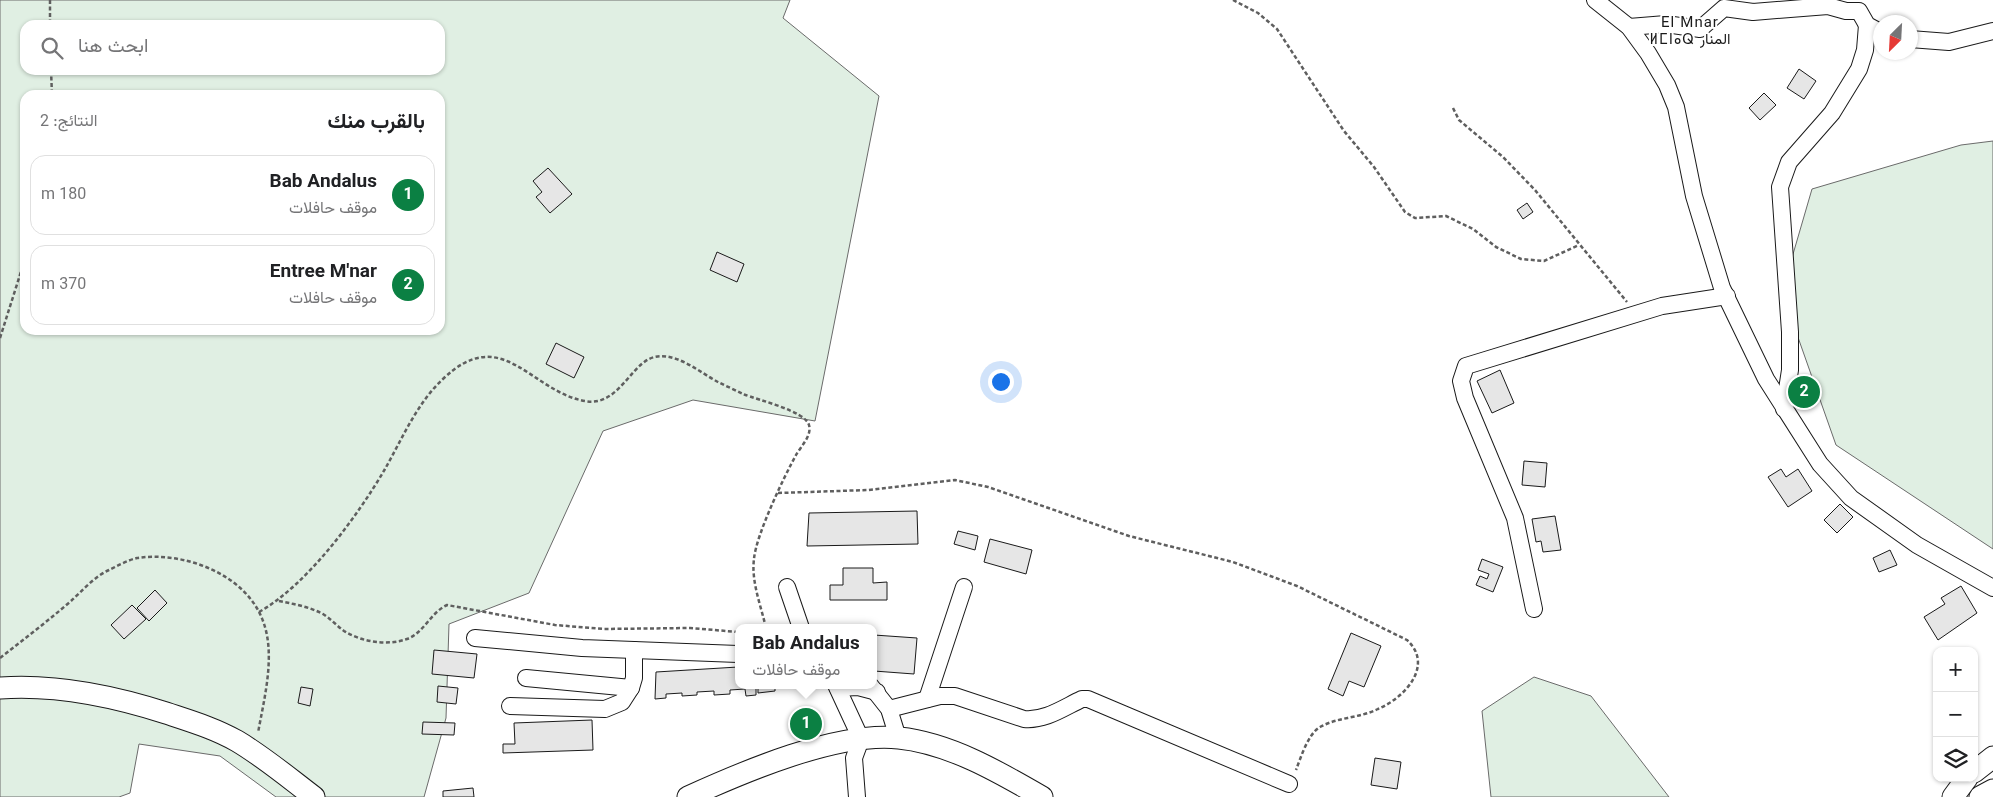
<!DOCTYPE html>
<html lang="ar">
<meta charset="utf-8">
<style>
:root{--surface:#fff;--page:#f6f6f6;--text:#202124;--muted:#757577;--line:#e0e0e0;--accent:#0b8043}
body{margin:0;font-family:Georgia,Vazirmatn,"Noto Sans Tifinagh",serif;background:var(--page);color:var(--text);direction:rtl}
.controls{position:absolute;right:15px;bottom:15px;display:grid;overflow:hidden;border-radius:10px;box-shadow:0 1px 4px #0004}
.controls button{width:45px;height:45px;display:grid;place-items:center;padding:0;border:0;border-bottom:1px solid var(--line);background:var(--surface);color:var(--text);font:25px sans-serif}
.compass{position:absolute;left:1873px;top:15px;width:45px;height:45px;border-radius:50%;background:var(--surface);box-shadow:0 1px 4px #0004;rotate:204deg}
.you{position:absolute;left:1000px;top:381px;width:18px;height:18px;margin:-12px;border:4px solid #fff;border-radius:50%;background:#1a73e8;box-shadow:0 0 0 8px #1a73e833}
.badge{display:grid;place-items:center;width:32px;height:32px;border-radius:50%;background:var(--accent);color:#fff;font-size:16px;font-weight:700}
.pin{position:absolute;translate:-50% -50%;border:2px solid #fff;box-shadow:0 1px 5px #0006}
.popup{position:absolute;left:735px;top:624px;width:142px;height:65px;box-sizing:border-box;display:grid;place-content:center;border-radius:10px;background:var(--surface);filter:drop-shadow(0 1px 4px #0005);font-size:16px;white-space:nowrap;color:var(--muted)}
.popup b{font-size:19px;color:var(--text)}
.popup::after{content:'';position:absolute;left:50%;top:100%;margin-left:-10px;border:10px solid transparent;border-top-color:var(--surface)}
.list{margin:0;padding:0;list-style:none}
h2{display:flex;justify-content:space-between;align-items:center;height:65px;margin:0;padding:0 20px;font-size:21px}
h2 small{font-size:16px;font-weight:400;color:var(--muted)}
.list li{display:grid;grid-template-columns:32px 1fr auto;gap:15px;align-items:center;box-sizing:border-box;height:80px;margin:0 10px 10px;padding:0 10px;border:1px solid var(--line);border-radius:15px}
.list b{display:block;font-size:19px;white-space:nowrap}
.list p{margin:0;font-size:16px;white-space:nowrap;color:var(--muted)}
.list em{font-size:16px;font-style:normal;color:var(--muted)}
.icon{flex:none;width:28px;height:28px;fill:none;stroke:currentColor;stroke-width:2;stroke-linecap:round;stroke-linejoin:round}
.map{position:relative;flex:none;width:1993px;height:797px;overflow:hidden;direction:ltr}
.search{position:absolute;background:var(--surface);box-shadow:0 1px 4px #0004;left:20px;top:20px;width:425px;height:55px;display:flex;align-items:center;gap:12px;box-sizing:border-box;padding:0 18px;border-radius:15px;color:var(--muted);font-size:19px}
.panel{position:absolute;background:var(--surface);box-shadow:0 1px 4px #0004;left:20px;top:90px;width:425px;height:245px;border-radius:15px;direction:rtl}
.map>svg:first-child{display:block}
.green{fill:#e0efe3;stroke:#6a6a6a;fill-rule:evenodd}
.building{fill:#e6e6e6;stroke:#1a1a1a}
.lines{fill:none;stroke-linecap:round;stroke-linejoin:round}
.minor-casing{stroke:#1a1a1a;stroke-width:18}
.major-casing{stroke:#1a1a1a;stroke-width:23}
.path{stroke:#5f5f5f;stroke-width:2.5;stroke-dasharray:4 2.5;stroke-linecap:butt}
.minor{stroke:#fff;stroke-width:16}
.major{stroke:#fff;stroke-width:21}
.labels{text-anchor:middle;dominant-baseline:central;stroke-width:4;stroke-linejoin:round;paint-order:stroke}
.quarter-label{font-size:15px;letter-spacing:1px;fill:#1a1a1a;stroke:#fff}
</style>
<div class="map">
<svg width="1993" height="797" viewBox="0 0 1993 797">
<rect width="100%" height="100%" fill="#fff"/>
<g class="green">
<path d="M0 0H790L783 18 879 96 815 421 693 400 603 431 529 593 449 624 446 718 424 797H276L220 756 139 744 130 793 119 797H0ZM25 25H440V70H25ZM25 95H440V330H25Z"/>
<polygon points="1993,141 1993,549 1836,445 1782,292 1812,189 1961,145"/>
<polygon points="1534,677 1591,696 1669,797 1491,797 1482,711"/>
</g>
<g class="building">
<polygon points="1799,69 1816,81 1804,99 1787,88"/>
<polygon points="1764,93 1776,105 1760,120 1749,108"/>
<polygon points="548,168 572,194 550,213 536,197 542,192 533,181"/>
<polygon points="1527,203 1533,212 1523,219 1517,210"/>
<polygon points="717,252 744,264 737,282 710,270"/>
<polygon points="556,343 584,357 574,378 546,364"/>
<polygon points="1500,370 1514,403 1492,413 1477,381"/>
<polygon points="1524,461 1547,463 1545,487 1522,485"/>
<polygon points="1781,469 1786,477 1798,469 1812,491 1788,507 1768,477"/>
<polygon points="1840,504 1853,517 1837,533 1824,520"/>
<polygon points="917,511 918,544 807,546 809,513"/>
<polygon points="1555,516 1561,550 1543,552 1541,541 1536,542 1532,519"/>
<polygon points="958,531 978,536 975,550 954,544"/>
<polygon points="990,539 1032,550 1026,574 984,562"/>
<polygon points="1890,550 1897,565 1879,572 1873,558"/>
<polygon points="1482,559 1503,567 1493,592 1476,585 1480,576 1487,579 1489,574 1478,570"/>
<polygon points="843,568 873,568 873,583 887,582 887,600 830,600 830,585 843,585"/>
<polygon points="1961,586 1977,613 1938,640 1924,617 1945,604 1941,598"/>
<polygon points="155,590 167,603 149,621 137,608"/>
<polygon points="132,605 146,619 124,639 111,625"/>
<polygon points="1351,633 1381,646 1364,687 1349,681 1343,696 1328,689"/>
<polygon points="874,635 917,638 914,674 874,671"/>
<polygon points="434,650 477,654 474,678 432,674"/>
<polygon points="738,667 738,685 756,685 756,695 746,696 745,689 730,690 730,694 714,695 714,691 697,692 697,695 682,696 682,693 666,694 666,698 655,699 656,672"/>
<polygon points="758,685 775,685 775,691 758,693"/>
<polygon points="438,686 458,688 456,704 437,702"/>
<polygon points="301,687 313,689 310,706 298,703"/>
<polygon points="592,720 593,750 503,753 503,744 515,744 514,723"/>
<polygon points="423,722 455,723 454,735 422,734"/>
<polygon points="1375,758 1401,762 1397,789 1371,785"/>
<polygon points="473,788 474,797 443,797 443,791"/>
</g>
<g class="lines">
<g class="minor-casing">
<g id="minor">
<polyline points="1595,0 1629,27 1648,53 1667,85 1676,107 1694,196 1722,288 1766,379 1820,464 1851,498 1917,545 1993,588"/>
<polyline points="1629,27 1666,24 1700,29 1724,8 1753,12 1828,6 1846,11 1859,11 1867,25 1880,32"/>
<polyline points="1910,39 1949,42 1993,31"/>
<polyline points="1784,409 1790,370 1790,332 1780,187 1789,162 1832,113 1859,69 1865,50 1867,25"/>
<polyline points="787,587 801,628"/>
<polyline points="1534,609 1515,518 1465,398 1461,381 1466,366 1662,306 1727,296"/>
<polyline points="475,638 582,648 738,654"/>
<polyline points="526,678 631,688"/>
<polyline points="836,685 861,739 854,758 857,797"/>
<polyline points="870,685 889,709 898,738"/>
<polyline points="838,688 858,687 877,692"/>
<polyline points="927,699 964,587"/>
<polyline points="510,706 605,709 622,702 631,688 634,678 634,650"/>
<path d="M889 709 940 696H955L1024 719C1045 721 1063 708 1082 699H1088L1289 784"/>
</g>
</g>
<g class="major-casing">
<g id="major">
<path d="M0 688C56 684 113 696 166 713 190 721 214 728 237 741 264 757 289 778 314 797"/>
<polyline points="1974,772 1993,757"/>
<path d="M688 797C743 772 838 731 899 738 949 743 999 772 1042 797"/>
<polyline points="1953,797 1967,778"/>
<polyline points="1980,797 1993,790"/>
</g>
</g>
<g class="path">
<polyline points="50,0 50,25"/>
<polyline points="1233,0 1258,13 1277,29 1344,131 1374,167 1405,212 1415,218 1446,216 1473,229 1496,247 1521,259 1544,261 1579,245"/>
<polyline points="51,70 52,95"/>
<polyline points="1453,108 1459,120 1503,157 1535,190 1627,302"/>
<polyline points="0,338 25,259"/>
<path d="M778 493 868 490 955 480 988 487 1129 536 1233 562 1297 586 1407 640C1434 665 1406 697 1378 709 1360 718 1338 717 1320 727 1308 734 1301 757 1296 770"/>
<path d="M279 601C294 604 310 607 323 614 331 619 337 626 344 631 362 642 387 646 407 639 424 633 430 613 447 605L555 625 604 629 690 628 738 632"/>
<path d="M259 612C307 585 357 517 385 469 402 439 417 403 443 379 502 322 531 392 585 401 616 407 629 369 649 359 672 348 699 372 718 382 726 386 735 390 743 394 758 400 805 411 809 425 812 436 801 446 796 455 784 477 756 535 754 559 751 581 761 606 766 628"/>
<path d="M0 658C24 639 48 621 71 601 82 591 95 576 109 570 117 566 128 560 137 558 184 551 246 574 263 621 276 655 264 699 258 733"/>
</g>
<use href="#minor" class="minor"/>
<use href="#major" class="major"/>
</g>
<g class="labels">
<g class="quarter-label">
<text x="1690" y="23">El Mnar<tspan x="1690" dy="17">ⵍⵎⵏⴰⵕ المنار</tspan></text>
</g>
</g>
</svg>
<div class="controls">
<button>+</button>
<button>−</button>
<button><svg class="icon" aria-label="layers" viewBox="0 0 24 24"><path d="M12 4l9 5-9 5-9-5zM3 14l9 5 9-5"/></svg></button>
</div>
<svg class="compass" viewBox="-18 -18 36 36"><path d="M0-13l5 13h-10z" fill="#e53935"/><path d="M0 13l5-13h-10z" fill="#757577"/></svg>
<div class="you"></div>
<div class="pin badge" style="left:806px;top:724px">1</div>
<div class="popup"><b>Bab Andalus</b>موقف حافلات</div>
<div class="pin badge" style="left:1804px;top:392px">2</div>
<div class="search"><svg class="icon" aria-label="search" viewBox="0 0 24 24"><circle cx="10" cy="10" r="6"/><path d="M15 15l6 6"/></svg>ابحث هنا</div>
<section class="panel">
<h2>بالقرب منك<small>النتائج: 2</small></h2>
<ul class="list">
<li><span class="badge">1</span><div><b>Bab Andalus</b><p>موقف حافلات</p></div><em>180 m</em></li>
<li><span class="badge">2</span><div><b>Entree M'nar</b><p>موقف حافلات</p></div><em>370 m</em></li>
</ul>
</section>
</div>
